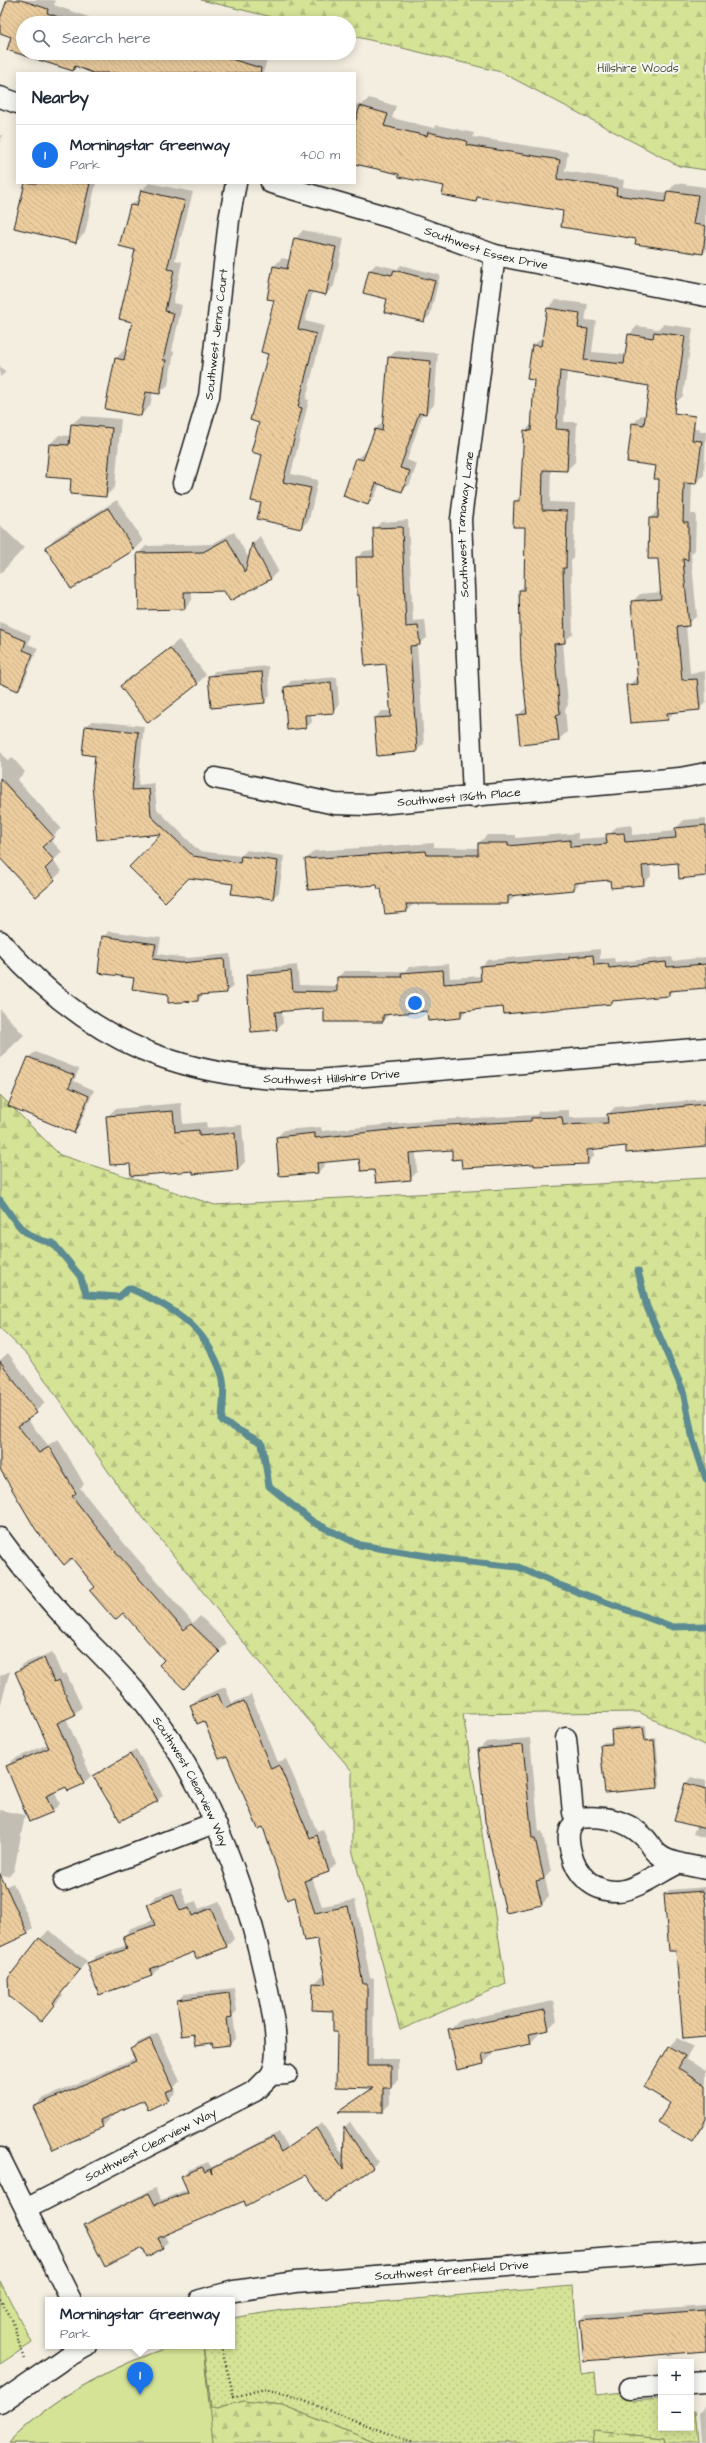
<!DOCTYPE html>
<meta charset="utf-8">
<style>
:root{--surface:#fff;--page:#f2f2f3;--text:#1f2937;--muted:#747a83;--line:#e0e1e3;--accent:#1a73e8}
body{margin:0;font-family:"Architects Daughter",sans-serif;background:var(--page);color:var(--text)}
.controls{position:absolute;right:12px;bottom:12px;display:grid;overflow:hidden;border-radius:0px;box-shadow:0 2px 10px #0003}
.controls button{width:36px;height:36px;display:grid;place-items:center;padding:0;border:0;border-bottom:1px solid var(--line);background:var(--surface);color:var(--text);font:20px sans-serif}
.you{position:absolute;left:415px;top:1003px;width:14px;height:14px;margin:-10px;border:3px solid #fff;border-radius:50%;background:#1a73e8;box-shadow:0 0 0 6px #1a73e833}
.badge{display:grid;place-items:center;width:26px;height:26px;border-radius:50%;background:var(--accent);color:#fff;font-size:13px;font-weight:700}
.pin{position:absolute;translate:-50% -33px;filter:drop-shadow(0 1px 2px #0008)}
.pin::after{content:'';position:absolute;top:21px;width:14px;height:12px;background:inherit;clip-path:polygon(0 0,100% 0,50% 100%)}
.popup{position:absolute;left:45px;top:2297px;width:190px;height:52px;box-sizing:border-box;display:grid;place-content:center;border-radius:0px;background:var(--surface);filter:drop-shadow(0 1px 3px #0005);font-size:13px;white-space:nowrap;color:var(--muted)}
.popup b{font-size:15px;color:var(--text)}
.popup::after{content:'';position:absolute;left:50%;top:100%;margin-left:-8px;border:8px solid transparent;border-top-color:var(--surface)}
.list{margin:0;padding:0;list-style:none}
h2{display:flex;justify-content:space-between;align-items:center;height:52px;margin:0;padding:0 16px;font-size:17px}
h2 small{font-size:13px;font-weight:400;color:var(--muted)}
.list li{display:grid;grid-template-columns:26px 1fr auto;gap:12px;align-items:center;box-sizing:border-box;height:60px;padding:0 16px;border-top:1px solid var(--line)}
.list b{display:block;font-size:15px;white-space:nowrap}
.list p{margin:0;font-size:13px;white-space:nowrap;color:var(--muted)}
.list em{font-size:13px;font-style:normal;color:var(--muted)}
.icon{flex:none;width:22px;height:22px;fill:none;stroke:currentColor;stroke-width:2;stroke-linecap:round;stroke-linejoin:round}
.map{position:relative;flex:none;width:706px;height:2443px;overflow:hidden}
.search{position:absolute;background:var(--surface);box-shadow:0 2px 10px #0003;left:16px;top:16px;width:340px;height:44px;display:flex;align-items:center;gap:10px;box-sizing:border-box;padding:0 14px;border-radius:22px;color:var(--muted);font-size:15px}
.panel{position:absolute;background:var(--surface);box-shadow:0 2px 10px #0003;left:16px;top:72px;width:340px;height:112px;border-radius:0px}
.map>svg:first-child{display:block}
.grass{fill:url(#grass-dots);stroke:#788059}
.forest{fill:url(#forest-firs);stroke:#788059}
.green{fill:#d4e396;stroke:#788059}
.shadow{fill:#0003}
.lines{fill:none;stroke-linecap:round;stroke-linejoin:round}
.stream{stroke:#5b8b92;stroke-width:7}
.building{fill:url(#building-back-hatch);stroke:#1c1c1c}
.minor-casing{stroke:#1c1c1c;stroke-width:23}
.path{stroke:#1c1c1c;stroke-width:2.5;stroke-dasharray:1 3;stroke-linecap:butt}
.minor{stroke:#f6f6f2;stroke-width:20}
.labels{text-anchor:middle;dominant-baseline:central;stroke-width:4;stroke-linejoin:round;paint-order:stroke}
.park-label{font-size:12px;fill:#535841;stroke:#f6f6f2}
.street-label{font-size:12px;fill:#1c1c1c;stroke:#f6f6f2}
</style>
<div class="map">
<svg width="706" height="2443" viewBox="0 0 706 2443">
<defs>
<pattern id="grass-dots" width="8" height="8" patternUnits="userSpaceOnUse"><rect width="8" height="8" fill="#d4e396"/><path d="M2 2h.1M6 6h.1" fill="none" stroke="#b5c281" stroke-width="1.8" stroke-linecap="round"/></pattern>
<pattern id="forest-firs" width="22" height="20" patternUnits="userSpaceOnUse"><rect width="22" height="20" fill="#d4e396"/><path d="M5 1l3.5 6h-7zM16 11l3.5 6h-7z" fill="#b5c281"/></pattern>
<pattern id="building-back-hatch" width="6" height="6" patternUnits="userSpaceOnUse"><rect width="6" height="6" fill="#eccd9f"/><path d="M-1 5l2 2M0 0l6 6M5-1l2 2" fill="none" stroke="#caaf88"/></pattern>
</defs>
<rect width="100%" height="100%" fill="#f4eee1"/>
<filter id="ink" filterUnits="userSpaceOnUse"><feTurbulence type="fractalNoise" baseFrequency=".025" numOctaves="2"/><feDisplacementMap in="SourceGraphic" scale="8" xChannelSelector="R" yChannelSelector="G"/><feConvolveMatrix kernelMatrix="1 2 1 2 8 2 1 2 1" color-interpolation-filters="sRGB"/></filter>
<g filter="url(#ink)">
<polygon class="grass" points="573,2286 581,2374 595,2372 597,2395 631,2391 633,2401 661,2399 661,2428 691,2428 691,2412 695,2411 698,2443 665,2443 664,2438 593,2432 594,2443 377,2443 282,2405 243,2401 217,2409 211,2409 203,2346 232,2346 232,2318 282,2310"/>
<g class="forest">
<polygon points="201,0 706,0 706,170 679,166 501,72 349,35 349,23 297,23"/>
<polygon points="0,1095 60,1155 215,1205 706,1178 706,1746 639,1712 463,1714 506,1984 400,2030 352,1849 352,1771 259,1662 121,1490 28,1355 0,1328"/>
<path d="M172 2346H203L211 2408 217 2409 243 2401 282 2405 377 2443H8C48 2400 117 2364 172 2346Z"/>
<polygon points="593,2431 664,2438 665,2443 594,2443"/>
</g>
<g class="green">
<polygon points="0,2281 32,2343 0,2364"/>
<path d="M172 2346H203L213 2443H8C48 2400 117 2364 172 2346Z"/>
</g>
<g class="shadow">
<polygon points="8,0 53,0 56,1 54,5 105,23 23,23 23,53 242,53 267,60 263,73 96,73 77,66 73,70 8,49 12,36 0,32 0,22"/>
<polygon points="369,98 396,106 392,118 434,128 437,125 474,133 473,137 568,152 565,171 624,180 623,187 667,193 676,183 705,187 706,251 703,253 636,243 637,238 564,210 479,197 475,201 445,185 355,163 355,104 362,105"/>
<polygon points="0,135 2,135 0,143"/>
<polygon points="26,183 96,183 85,233 76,242"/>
<polygon points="149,183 193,192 175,260 182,262 173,303 182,305 172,351 174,352 168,385 159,393 153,392 150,406 141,415 115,359 124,350 127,351 134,321 136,249 131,205 140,197 142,190"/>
<polygon points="303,230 344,239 334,286 326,294 313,291 305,321 324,326 306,399 309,400 291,474 318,480 309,520 301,528 262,502 261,423 275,299 274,266 282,258 290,260 295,239"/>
<polygon points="376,264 397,269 401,265 440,275 430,315 424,321 389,299 364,292 370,270"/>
<polygon points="556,300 588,304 585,320 596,321 592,352 626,355 629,335 637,326 658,329 663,324 693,328 683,396 674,404 669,423 700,429 700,432 706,432 704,475 696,483 692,483 691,514 696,514 695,550 691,554 697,616 686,625 690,673 705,671 706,702 699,709 675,711 668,719 627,686 638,677 632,602 640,594 662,592 659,558 650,518 658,510 660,478 657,465 633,424 641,415 646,416 651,385 567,371 564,422 577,422 575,462 567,470 551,469 550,502 575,503 573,559 571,561 573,634 563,642 568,705 565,709 567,732 558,740 518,715 527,707 520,590 525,585 526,526 515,501 521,495 525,431 533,423 535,379 533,345 544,337 548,308"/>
<polygon points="397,350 438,353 434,405 426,413 423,413 407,460 417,464 410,484 402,491 380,483 375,496 368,504 357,459 365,451 367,452 375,429 384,421 389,357"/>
<polygon points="0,366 6,372 0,377"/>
<polygon points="81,416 121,419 115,487 106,496 72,478 47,476 50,444 59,435 71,436 72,424"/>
<polygon points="117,500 143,541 134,550 72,588 47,547 55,538"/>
<polygon points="408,520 413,621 425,620 427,638 417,645 424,744 416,751 375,718 382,711 391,711 387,663 357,558 364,551 375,550 374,529 381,522"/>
<polygon points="0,525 24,548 0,574"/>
<polygon points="234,532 249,559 253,543 260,536 278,571 271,578 225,590 192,591 192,600 185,608 138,554 146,546 212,544"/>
<polygon points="0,622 31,635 28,644 38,648 23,684 17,690 0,682"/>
<polygon points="179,640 206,675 197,684 121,686"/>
<polygon points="268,666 270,696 264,702 209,677 215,671"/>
<polygon points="337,677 339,706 333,712 311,714 312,722 306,728 285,687 291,681"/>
<polygon points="92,721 144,726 138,785 154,783 157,809 199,851 241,856 247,850 284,856 279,892 273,898 234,884 188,877 164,833 96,755 86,726"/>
<polygon points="0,751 8,761 12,757 25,772 17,780 61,828 50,839 62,852 53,861 62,871 54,879 0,856"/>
<polygon points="706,818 706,875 679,862 650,864 651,876 643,884 611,879 582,881 574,889 516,895 508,903 415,903 406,911 378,884 306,859 314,851 434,843 434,847 479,848 479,843 487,835 516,835 516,838 578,833 578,839 608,837 616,827 632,825 632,835 676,831 676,828 684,820"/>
<polygon points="109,931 161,938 158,954 187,958 230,954 233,986 227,992 204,994 198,1000 168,993 135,977 103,937"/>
<polygon points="600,949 600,959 614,958 615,962 672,957 673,961 706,957 706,994 705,987 673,990 668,995 615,1000 611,1003 467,1009 461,1017 428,1010 389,1014 383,1021 325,1006 282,1010 283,1023 277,1029 247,975 253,969 297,965 299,985 338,986 338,977 344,971 405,971 409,967 449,964 450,978 482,976 481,967 487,960"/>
<polygon points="0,1009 24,1035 0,1058"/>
<polygon points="35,1052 79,1069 74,1081 94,1090 79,1126 73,1132 29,1057"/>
<polygon points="706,1099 706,1145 627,1145 594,1148 594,1156 587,1163 462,1158 453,1149 416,1152 417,1172 410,1179 375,1169 360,1158 324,1161 325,1165 318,1172 277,1137 284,1130 321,1127 322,1131 434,1120 536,1115 539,1111 569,1110 569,1118 608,1117 608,1114 615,1107"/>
<polygon points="181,1103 183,1124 206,1122 207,1128 242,1125 245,1162 238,1169 194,1170 107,1117 115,1109"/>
<polygon points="8,1353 45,1403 27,1419 48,1445 58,1439 84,1484 80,1488 123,1542 193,1623 200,1616 227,1643 184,1688 165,1660 123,1612 96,1587 0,1467 0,1360"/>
<polygon points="52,1652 62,1675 66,1673 82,1707 74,1714 66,1718 91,1776 83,1784 67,1786 54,1791 60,1804 52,1811 7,1766 14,1759 48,1744 16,1672 23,1664"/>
<polygon points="10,1671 0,1707 0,1676"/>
<polygon points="225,1687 232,1703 251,1695 278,1762 286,1759 317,1831 323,1829 336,1864 329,1871 312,1878 322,1906 355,1900 370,1977 374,1978 373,2059 398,2059 398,2080 390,2087 390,2104 383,2111 341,2111 373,2087 338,2031 334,2010 314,1984 321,1977 325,1977 317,1938 227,1755 205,1720 191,1705 198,1698"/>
<polygon points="646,1725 647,1739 656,1738 660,1784 658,1787 601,1745 604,1742 613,1742 612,1730 615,1727"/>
<polygon points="530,1738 539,1832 542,1831 551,1871 545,1878 549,1897 542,1904 479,1749 486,1742"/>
<polygon points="136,1749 163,1795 157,1801 94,1776"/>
<polygon points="691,1777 706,1781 706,1838 693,1834 696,1826 686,1783"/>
<polygon points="0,1810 25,1815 14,1871 8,1876 0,1875"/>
<polygon points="13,1883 33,1928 27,1933 0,1946 0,1889"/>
<polygon points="181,1887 187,1904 196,1901 199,1909 219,1901 234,1939 226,1947 194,1951 158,1965 159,1968 152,1975 100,1994 89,1963 96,1956 127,1945 124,1936 131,1928 154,1920 148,1904 156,1896"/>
<polygon points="706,1887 706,2036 676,1949 665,1894 669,1890"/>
<polygon points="49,1930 87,1961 61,1994 63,1995 41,2021 40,1939"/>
<polygon points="234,1988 237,2011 233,2015 236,2038 230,2044 214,2046 213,2041 195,2033 178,2000 184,1994"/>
<polygon points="553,2001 557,2020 548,2029 538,2031 539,2034 530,2043 492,2051 492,2055 484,2063 450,2029 458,2021"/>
<polygon points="158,2033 180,2081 174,2087 176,2092 169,2099 144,2099 109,2115 110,2119 103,2126 53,2149 34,2107 42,2099 135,2058 131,2049 139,2042"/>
<polygon points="677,2038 693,2047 686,2059 706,2071 706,2123 692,2141 671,2103 669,2047"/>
<polygon points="350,2122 378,2162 372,2167 306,2174 164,2234 168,2242 162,2247 143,2247 85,2226 91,2220 155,2188 161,2200 188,2189 182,2176 188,2170 208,2162 211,2167 216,2165 279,2132 287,2147 322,2123 344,2156 345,2128"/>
<polygon points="706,2305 706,2351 581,2320 587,2314"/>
<polygon points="704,2407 706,2443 701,2443 699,2413"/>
</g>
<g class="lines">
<g class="stream">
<path d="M0 1200C17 1223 22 1238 53 1243L80 1276 87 1295 119 1297 129 1288C174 1308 205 1325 222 1375 226 1387 222 1408 222 1421L262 1443 269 1486 313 1522 360 1545 452 1560 518 1567 559 1585 673 1627 706 1626"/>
<polyline points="638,1271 647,1307 683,1391 693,1440 706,1479"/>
</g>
</g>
<g class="building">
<polygon points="7,0 21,0 48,9 47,13 75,23 23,23 23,53 211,53 261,68 260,73 93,73 75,66 73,71 7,50 11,37 0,33 0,19"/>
<polygon points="360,106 388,114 384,126 427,136 428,132 467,141 466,145 560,160 557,179 617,188 616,195 665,202 667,191 698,195 693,224 706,226 703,254 635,244 636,239 561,227 563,211 477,197 476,202 442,195 444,186 399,177 399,174 355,164 355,123"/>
<polygon points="25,183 90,183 76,243 14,228"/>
<polygon points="141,190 185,201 167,269 174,270 165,311 174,313 163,360 166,360 160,394 146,392 141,416 105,409 115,358 124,360 132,322 119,319 135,250 119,246 130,205 137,206"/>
<polygon points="294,238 336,247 326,295 308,291 298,329 316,334 298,407 302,408 283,482 311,488 301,529 257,519 261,503 251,501 262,455 251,452 259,423 250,420 268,354 261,352 274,300 267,299 273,266 287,269"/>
<polygon points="369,270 392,275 394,270 435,281 424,322 384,312 387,299 363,293"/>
<polygon points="547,308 580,313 578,328 588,329 584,360 624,364 628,334 653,338 654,332 685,336 674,413 695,416 692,440 702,441 696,484 684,483 683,522 688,522 688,560 683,559 689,626 677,627 682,680 697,679 700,710 667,713 668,720 630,723 626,685 638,684 631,601 661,599 658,559 648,559 649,518 658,518 659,479 654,479 656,466 627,462 632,423 644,425 649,386 560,371 556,429 569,430 567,471 543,470 542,510 567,511 566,568 563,568 565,643 554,644 560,714 556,715 559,741 520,745 517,715 527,714 521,661 519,590 524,590 525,527 513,527 514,501 520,501 524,430 531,431 534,380 527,379 532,345 541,346"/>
<polygon points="388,357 431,361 426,414 419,413 400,468 410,471 402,492 376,483 368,505 343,496 356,458 363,460 375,429 382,431"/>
<polygon points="71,424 112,428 106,497 70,494 71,479 46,477 49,444 69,445"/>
<polygon points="108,508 134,550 71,589 45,547"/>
<polygon points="402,527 406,627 418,626 420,645 410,646 417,752 377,756 374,718 391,717 386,664 365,666 359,595 357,595 356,557 374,557 373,528"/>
<polygon points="227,539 245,572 252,543 271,579 230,601 224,591 184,592 185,609 139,610 137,553 203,552"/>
<polygon points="0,630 26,641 23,650 33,654 18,691 0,683"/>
<polygon points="170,648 198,684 148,723 120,686"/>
<polygon points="262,672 265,703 211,708 208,676"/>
<polygon points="331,682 334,713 305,715 306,728 287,730 284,687"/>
<polygon points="85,726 138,732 132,790 149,789 151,816 193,856 240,863 241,856 278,861 273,899 231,894 233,884 189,878 165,902 129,867 161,834 97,840 92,785 95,756 82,754"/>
<polygon points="0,778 54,837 42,847 54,860 45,869 55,880 36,897 0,858"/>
<polygon points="706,825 706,876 679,879 678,863 642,866 644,885 611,888 610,880 574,883 574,890 508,896 508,904 406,904 407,912 385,914 381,889 378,889 377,885 308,890 305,859 426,851 427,855 478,855 478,843 508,843 508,846 570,840 570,847 607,844 606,834 624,833 625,842 676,838 675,828"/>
<polygon points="102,936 156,944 153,959 180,963 224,959 227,993 198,995 198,1001 168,1003 168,994 132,989 134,978 98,973"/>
<polygon points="593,955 594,965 608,964 609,968 666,962 667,967 706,964 706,988 669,991 669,996 612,1001 612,1004 504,1014 503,1007 461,1011 461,1018 428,1021 427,1011 383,1015 383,1022 324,1022 324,1008 275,1012 277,1030 251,1032 246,975 291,971 293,991 337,992 337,977 402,977 401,973 443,970 444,984 481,981 480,966 569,959 569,957"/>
<polygon points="28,1057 74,1075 69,1087 89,1096 74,1133 8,1106"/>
<polygon points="706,1104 706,1146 626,1153 626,1146 587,1150 588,1164 534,1166 534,1164 462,1168 461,1159 452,1160 452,1150 409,1153 411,1180 376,1183 374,1170 361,1171 359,1159 317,1163 318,1173 279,1176 276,1137 315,1133 315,1138 427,1126 531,1121 531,1118 562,1117 563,1125 608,1123 607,1114"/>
<polygon points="173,1111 175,1132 199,1130 199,1136 235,1133 238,1170 193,1174 193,1171 131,1176 130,1164 110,1165 106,1116"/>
<polygon points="0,1361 37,1413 18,1426 39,1453 49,1447 76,1493 72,1496 115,1551 184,1630 191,1624 220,1652 184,1689 159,1665 164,1660 123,1613 115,1620 90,1591 95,1587 72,1558 64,1565 36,1530 0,1469"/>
<polygon points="44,1658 54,1682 59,1680 75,1715 57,1723 84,1784 68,1791 66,1787 46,1796 53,1812 29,1822 6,1766 49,1748 15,1672"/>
<polygon points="218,1694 224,1709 244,1701 271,1769 279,1765 310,1838 317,1835 329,1872 304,1881 315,1913 348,1906 363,1984 367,1984 367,2066 391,2066 391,2088 383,2088 383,2112 338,2112 373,2088 336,2087 337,2032 333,2032 333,2011 312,2010 313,1983 326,1984 317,1939 304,1941 295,1897 287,1900 263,1827 258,1829 227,1756 219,1759 204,1721 197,1724 190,1705"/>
<polygon points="643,1727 645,1741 654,1740 658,1788 605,1793 600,1745 612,1744 611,1730"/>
<polygon points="523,1745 532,1838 535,1838 544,1879 536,1881 542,1905 506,1913 485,1821 478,1749"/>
<polygon points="130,1754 158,1801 120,1821 93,1776"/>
<polygon points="685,1783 706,1789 706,1829 674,1821"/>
<polygon points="0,1874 28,1934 0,1947"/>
<polygon points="703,1891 706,1905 706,2037 683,2039 676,1951 669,1951 664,1894"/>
<polygon points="173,1894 180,1911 189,1908 192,1916 211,1908 227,1947 196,1959 194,1952 150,1969 152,1976 99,1995 87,1963 127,1949 123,1936 155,1925 147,1904"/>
<polygon points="39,1938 80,1970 53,2003 55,2005 41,2022 9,1996 8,1978"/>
<polygon points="229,1993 232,2017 227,2018 230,2045 213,2047 212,2043 196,2045 194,2034 182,2036 177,2000"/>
<polygon points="545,2010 549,2030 529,2034 531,2044 482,2054 484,2064 457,2070 448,2029"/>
<polygon points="150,2039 173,2089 165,2092 169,2100 148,2110 144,2100 100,2120 103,2127 53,2150 33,2107 136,2061 130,2049"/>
<polygon points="668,2046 685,2056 678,2068 706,2085 706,2119 692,2142 658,2122 670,2103 644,2087"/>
<polygon points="344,2127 373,2168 325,2202 306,2175 246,2206 244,2201 158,2238 163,2248 147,2257 143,2248 105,2267 84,2225 149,2193 155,2205 188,2192 181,2176 202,2167 205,2172 210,2169 212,2174 211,2169 273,2137 281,2152 316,2128 343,2169"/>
<polygon points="706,2310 706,2351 584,2361 580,2320"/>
</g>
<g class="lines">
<g class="minor-casing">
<g id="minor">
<polyline points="0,97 17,103"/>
<path id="s1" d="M271 183 395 219 495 255 706 296"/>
<path id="s2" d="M183 483 209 396 229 220 236 183"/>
<path id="s3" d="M215 778 335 804 366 805 680 778 706 773"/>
<path id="s4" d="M473 797 461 519 495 255"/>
<path id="s5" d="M0 941C89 1043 182 1081 317 1080L706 1048"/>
<path id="s6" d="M0 1538C21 1567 45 1596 69 1622 93 1647 118 1670 140 1697 204 1778 243 1877 265 1977 270 2002 283 2051 271 2075"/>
<polyline points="566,1738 573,1813 578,1818"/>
<path d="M679 1863C662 1871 636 1890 618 1891 593 1892 576 1875 571 1852 569 1844 567 1835 571 1828 572 1825 576 1821 578 1818 603 1815 628 1820 646 1839 650 1843 652 1849 657 1853 669 1864 690 1865 706 1869"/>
<polyline points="64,1881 214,1823"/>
<polyline points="0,2158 71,2300"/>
<path id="s7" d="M26 2209 255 2091 271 2075 287 2074"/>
<path id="s8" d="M200 2300 234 2291 295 2282 706 2251"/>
<polyline points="691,2383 706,2382"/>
<polyline points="630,2388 661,2386"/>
<polyline points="0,2403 62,2360 87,2346"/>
</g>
</g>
<g class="path">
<polyline points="0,2299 12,2319 24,2360"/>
<polyline points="221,2346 234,2397 264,2389 286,2394 414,2443"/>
</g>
<use href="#minor" class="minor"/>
</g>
</g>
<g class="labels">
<g class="park-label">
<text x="638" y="68">Hillshire Woods</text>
</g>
<g class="street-label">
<text stroke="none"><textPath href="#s1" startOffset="225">Southwest Essex Drive</textPath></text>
<text stroke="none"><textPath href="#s2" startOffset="153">Southwest Jenna Court</textPath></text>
<text stroke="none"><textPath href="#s4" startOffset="273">Southwest Tamaway Lane</textPath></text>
<text stroke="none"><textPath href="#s3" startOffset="247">Southwest 136th Place</textPath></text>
<text stroke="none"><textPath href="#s5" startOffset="374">Southwest Hillshire Drive</textPath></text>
<text stroke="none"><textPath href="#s6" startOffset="311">Southwest Clearview Way</textPath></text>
<text stroke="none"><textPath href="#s7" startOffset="140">Southwest Clearview Way</textPath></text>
<text stroke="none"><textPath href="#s8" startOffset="254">Southwest Greenfield Drive</textPath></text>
</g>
</g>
</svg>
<div class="controls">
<button>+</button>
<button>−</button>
</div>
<div class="you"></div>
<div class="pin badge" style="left:140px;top:2395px">1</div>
<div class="popup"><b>Morningstar Greenway</b>Park</div>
<div class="search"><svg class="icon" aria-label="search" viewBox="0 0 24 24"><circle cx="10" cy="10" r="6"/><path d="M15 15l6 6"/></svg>Search here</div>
<section class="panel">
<h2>Nearby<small></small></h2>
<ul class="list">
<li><span class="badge">1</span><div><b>Morningstar Greenway</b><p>Park</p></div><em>400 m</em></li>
</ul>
</section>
</div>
